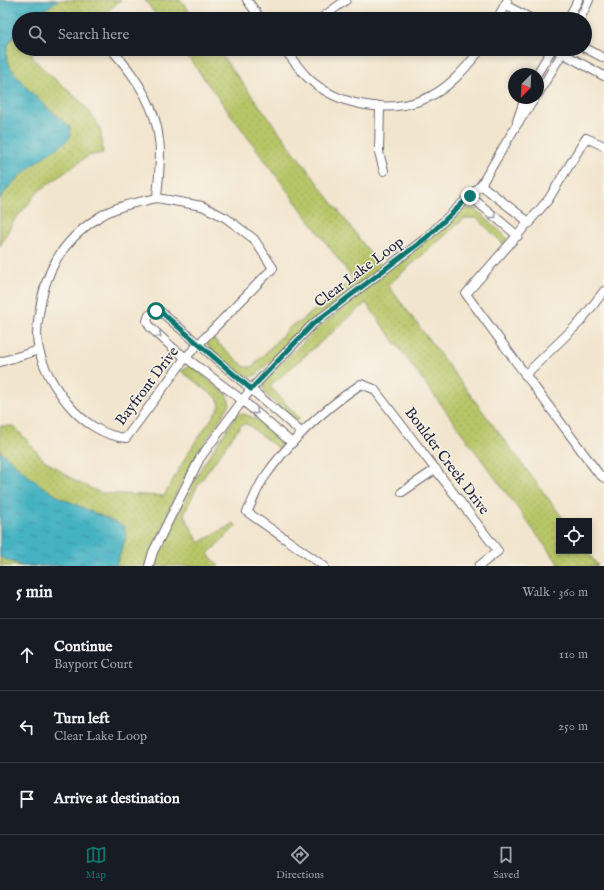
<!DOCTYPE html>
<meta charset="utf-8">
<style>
:root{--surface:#171b24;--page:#20242c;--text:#f1f3f6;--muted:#9ea1a6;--line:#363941;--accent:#0f766e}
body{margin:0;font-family:"IM FELL English",serif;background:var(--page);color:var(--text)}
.controls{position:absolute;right:12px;bottom:12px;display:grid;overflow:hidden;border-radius:0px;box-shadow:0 2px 6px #0003}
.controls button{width:36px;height:36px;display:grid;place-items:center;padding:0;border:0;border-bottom:1px solid var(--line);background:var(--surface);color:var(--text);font:20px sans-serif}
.compass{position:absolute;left:508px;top:68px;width:36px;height:36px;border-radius:50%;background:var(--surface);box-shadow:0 2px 6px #0003;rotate:204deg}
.stop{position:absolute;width:12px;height:12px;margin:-9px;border:3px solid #0f766e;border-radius:50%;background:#fff}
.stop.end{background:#0f766e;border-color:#fff;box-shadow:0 1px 4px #0008}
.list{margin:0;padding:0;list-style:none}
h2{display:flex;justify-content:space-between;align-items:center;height:52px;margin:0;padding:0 16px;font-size:17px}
h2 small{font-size:13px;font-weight:400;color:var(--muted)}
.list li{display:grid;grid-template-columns:26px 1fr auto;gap:12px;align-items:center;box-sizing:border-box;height:72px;padding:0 16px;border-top:1px solid var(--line)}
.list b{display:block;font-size:15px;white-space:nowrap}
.list p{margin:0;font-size:13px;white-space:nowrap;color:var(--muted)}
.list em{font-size:13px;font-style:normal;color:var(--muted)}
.icon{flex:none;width:22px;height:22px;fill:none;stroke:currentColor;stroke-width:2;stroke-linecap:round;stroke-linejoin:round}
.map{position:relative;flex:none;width:604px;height:566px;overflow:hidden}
.search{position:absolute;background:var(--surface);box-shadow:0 2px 6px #0003;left:12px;right:12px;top:12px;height:44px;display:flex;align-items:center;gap:10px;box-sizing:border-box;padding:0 14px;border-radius:22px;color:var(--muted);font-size:15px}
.sheet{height:268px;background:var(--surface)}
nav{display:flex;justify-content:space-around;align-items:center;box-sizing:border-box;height:56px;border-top:1px solid var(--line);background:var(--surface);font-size:11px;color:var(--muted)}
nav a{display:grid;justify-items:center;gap:2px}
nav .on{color:var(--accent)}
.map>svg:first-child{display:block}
.grass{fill:url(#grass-dots);stroke:#6c7452}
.water{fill:url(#water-ripples);stroke:#346a7e}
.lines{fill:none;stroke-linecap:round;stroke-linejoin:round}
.minor-casing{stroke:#6b666e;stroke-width:10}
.minor{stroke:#fff;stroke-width:8}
.oneway{stroke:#9c9ca7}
.route{stroke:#0f766e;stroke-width:5}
.labels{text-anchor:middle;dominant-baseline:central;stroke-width:3;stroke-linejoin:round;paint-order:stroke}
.street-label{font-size:15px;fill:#22223b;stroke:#f7f3e8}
</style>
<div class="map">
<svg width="604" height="566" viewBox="0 0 604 566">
<defs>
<pattern id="grass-dots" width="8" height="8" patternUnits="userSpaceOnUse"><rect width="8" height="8" fill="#b7c668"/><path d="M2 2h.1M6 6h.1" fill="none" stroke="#9daa5b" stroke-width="1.8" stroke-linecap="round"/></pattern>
<pattern id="water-ripples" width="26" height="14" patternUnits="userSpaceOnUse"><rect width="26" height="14" fill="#45b2c2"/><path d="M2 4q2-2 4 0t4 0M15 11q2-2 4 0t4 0" fill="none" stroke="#39909f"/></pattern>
</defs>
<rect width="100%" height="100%" fill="#f7f3e8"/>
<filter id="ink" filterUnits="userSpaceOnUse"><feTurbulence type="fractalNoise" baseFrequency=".025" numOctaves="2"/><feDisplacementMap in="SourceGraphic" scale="8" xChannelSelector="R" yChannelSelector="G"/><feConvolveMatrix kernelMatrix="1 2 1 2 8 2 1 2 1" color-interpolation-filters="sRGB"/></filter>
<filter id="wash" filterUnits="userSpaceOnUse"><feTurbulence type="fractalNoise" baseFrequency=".012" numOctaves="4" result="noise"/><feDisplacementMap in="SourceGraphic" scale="16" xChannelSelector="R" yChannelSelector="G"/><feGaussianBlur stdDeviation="0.9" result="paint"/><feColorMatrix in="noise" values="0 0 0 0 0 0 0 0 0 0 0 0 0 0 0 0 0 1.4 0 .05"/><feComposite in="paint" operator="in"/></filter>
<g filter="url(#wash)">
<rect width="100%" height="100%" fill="#f2e5ce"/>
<g class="grass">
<path d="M0 0H121L102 16C93 14 88 13 80 19H19V49H34L32 57C52 81 82 96 97 123 102 131 102 145 103 153L88 156 40 190 13 222 0 246Z"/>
<polygon points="145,0 181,0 195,19 159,19"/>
<path d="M182 49H217L382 269C336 299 296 335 258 374L251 377 241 375 210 349 207 344 210 336 245 367H252L292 325 298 323 353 279Z"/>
<path d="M462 209H476L507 238 504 245 477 218H465L388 285 565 521H559V551H587L598 566H560L366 303 270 386 300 419 298 421 267 396C263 390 263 386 265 379L315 331Z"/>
<polygon points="189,366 194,368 226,394 230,404 200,450 179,487 146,566 0,566 0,426 14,426 43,459 77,482 101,493 164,496 188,453 220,406 218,399 181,371"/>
<path d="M240 414C253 413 285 436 280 450L247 424 241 425 198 485 184 514 199 543 234 523 236 526 208 554 219 566H154L156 558 201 468 236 416Z"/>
</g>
<g class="water">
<path d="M0 0H58L32 19H19V31C12 38 5 47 7 58 10 77 55 114 70 127L71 136C64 145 55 149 46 155 30 167 11 182 0 199Z"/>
<polygon points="0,451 37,483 59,497 124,526 126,537 116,566 22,566 0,557"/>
</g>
</g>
<g filter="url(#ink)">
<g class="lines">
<g class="minor-casing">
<g id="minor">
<polyline points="247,0 261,19"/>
<polyline points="505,5 532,19"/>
<polyline points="320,19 346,0"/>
<polyline points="497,19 507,1"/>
<polyline points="568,19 578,0"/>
<polyline points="580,19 589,0"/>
<polyline points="585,48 604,58"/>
<path d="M111 49C134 74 156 105 159 140 162 158 158 180 157 198"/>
<path d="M284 49C292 58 299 69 307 77 336 105 384 114 422 100 447 91 465 69 481 49"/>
<polyline points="555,49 604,76"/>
<polyline points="537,74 552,49"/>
<polyline points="538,94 564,50"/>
<polyline points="380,106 379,152 384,171"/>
<polyline points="517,121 525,98"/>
<polyline points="604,146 586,138 548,200 466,294 598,473 604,478"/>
<polyline points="481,185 530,223"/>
<polyline points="470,196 518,236"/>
<path d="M157 198 202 206 226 218 254 239 273 268 186 357 126 438C103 436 82 421 68 404 55 388 44 370 39 350 36 339 37 325 39 314 45 270 62 241 99 217 116 206 137 202 157 198Z"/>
<polyline points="0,362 39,350"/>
<polyline points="525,375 580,322 604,291"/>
<polyline points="292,443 242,400 173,348 150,327 147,321 149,315 156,311 161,312 301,432"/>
<polyline points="402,492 436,469"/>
<polyline points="149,566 153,552 200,458 251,389 313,324 426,238 481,185 516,126 535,98"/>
<path d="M324 566 247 512C253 501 257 488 264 478 290 440 323 410 361 384L374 389 498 551 479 566"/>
</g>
</g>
<use href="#minor" class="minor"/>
</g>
<defs><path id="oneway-chevron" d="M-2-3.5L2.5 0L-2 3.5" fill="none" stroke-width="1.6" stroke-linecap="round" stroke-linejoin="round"/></defs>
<g class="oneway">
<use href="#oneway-chevron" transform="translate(494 216) rotate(39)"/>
<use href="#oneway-chevron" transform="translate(159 335) rotate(41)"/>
<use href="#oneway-chevron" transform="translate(256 412) rotate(40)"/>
</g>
</g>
<g class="lines" filter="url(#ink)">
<polyline class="route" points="156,311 161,312 251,389 313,324 426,238 470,196"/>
</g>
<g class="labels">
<g class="street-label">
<text transform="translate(359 272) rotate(-37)">Clear Lake Loop</text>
<text transform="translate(147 386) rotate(-53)">Bayfront Drive</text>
<text transform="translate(447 461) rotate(53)">Boulder Creek Drive</text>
</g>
</g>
</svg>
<div class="controls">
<button><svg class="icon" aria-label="locate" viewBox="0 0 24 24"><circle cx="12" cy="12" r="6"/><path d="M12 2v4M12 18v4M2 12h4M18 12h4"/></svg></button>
</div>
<svg class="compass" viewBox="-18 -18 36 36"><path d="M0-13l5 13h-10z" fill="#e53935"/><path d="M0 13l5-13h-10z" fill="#9ea1a6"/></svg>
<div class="stop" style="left:156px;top:311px"></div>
<div class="stop end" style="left:470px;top:196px"></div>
<div class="search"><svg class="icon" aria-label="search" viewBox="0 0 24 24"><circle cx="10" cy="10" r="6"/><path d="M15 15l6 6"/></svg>Search here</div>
</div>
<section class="sheet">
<h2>5 min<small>Walk · 360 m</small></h2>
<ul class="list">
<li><svg class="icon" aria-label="ahead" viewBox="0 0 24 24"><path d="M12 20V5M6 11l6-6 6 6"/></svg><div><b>Continue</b><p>Bayport Court</p></div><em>110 m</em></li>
<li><svg class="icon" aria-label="left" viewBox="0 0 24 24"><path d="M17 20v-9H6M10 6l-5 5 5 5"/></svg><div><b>Turn left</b><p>Clear Lake Loop</p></div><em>250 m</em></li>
<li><svg class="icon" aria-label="arrive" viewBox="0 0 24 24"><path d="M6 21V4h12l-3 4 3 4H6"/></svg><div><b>Arrive at destination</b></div></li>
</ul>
</section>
<nav>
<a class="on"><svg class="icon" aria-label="map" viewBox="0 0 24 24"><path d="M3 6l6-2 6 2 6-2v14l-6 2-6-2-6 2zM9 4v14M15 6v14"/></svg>Map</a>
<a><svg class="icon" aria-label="directions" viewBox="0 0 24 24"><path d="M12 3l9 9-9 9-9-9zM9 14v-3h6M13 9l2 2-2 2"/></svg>Directions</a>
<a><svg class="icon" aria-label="saved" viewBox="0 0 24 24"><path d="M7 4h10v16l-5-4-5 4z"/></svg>Saved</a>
</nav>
